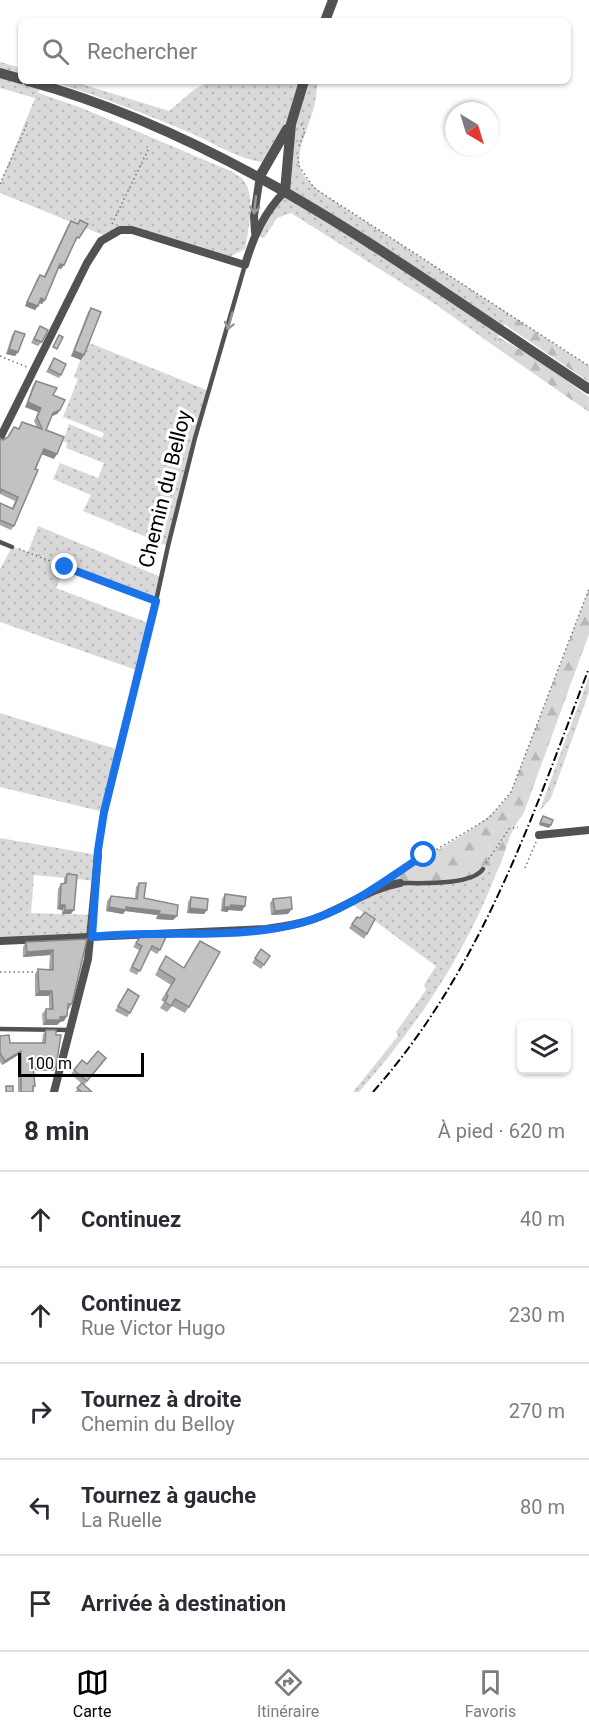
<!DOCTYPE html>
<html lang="fr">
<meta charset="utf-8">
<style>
:root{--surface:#fff;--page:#f7f7f7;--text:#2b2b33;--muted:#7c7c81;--line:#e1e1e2;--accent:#000}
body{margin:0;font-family:Roboto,sans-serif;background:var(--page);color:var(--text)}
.controls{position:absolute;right:18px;bottom:18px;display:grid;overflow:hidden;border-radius:9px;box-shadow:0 2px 4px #0004}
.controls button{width:54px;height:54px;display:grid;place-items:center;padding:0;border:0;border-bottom:2px solid var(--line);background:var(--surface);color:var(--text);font:30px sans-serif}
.compass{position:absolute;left:445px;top:102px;width:54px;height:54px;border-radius:50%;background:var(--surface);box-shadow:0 2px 4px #0004;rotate:142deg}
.scale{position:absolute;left:18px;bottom:15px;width:126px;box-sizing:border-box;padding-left:6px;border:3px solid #000;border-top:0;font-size:16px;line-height:21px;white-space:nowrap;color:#000;-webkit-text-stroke:4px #fff;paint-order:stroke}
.stop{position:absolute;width:18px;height:18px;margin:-14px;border:4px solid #1a73e8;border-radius:50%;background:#fff}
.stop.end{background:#1a73e8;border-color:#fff;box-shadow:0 2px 6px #0008}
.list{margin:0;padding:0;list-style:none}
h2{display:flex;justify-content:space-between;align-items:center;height:78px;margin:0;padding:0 24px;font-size:26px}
h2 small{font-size:20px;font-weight:400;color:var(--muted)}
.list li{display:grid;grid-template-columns:39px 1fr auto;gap:18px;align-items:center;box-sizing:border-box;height:96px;padding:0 24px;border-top:2px solid var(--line)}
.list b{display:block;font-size:22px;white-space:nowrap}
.list p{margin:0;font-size:20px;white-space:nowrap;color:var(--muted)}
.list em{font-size:20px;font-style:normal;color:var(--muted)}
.icon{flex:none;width:33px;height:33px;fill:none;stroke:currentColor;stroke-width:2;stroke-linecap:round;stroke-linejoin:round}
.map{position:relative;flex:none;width:589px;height:1092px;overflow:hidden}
.search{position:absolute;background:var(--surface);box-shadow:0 2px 4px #0004;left:18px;right:18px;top:18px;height:66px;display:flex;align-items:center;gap:15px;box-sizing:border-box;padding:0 21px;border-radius:9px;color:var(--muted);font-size:22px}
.sheet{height:558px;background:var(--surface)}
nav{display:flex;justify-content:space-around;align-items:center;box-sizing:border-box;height:84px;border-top:2px solid var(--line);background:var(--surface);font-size:16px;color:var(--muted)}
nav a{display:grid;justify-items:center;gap:3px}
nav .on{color:var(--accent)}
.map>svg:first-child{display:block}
.grass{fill:url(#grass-dots)}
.forest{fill:url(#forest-firs)}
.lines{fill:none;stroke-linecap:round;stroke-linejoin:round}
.path{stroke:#747474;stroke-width:1.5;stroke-dasharray:1.5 3;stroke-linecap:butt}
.service{stroke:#525252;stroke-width:4.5}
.minor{stroke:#525252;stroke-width:8}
.tertiary{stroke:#525252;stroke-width:10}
.rail{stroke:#000;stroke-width:2;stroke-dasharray:9 3 1.5 3;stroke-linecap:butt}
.wall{fill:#a7a7a7}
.shaded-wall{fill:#888}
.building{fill:#c2c2c2;stroke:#888;stroke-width:1.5}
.oneway{stroke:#979797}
.route{stroke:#1a73e8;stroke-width:8}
.labels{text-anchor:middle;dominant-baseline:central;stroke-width:6;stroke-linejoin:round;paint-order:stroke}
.street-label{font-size:21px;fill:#000;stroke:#fff}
</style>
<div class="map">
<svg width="589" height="1092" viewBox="0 0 589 1092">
<defs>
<pattern id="grass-dots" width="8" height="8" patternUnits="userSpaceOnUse" patternTransform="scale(1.5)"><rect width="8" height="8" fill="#d9d9d9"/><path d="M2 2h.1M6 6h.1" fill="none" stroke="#b8b8b8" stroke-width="1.8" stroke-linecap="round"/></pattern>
<pattern id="forest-firs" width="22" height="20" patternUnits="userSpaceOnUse" patternTransform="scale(1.5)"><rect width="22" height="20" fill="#d9d9d9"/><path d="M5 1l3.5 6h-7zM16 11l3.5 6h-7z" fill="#b8b8b8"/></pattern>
</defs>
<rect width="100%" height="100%" fill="#fff"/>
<g class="grass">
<path d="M0 62 21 68V81L42 85 38 93 82 108 233 172C236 175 242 177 244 181 256 195 248 233 245 249L225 259 132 230 103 235 0 193V184L35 98 0 88Z"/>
<path d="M50 81H72L169 111 195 89 210 81H318C316 92 316 104 312 114 296 161 287 170 334 201L509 314 498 337 497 348 435 304 291 213 277 218 264 238 255 234 285 191 290 126 268 163C237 160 213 142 186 131 141 112 96 95 50 81Z"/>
<polygon points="87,342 209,391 168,546 83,511 91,495 53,479 60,463 98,478 104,463 66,448 67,443 63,441 69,424 102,438 104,433 63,417 78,379 74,377"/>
<polygon points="38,526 161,577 156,601 65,567 56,588 151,624 139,671 0,622 0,569 12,547 28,552"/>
<polygon points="589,676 589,692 551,798 539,812"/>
<polygon points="0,713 119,750 104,812 0,787"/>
<polygon points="0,838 98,855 97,881 34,875 31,913 94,915 92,937 0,941"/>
<path d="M483 869 496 874C464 956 417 1026 359 1092H353L398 1036 396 1032 426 990 424 985 436 966 349 902 380 886Z"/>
</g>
<g class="forest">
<polygon points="509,314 589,366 589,382 504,324"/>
<polygon points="498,337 537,359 589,397 589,412 497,348"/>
<path d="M589 589V634L523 815C507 833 507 853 496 874L483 869 460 880 380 886C420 855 483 833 511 792Z"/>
</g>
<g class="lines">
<g class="path">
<polyline points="299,146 305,131 301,124"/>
<polyline points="298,157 299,166 314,188 589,366"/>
<polyline points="0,184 27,124"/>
<polyline points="112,224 149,148"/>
<polyline points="0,356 27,367"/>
<polyline points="19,549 149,599"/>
<polyline points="486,863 509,829 518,827"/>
<polyline points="525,868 536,842"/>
<polyline points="394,875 489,818 511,792 589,589"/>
<polyline points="0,972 36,972"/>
</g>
<g class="service">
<polyline points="0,542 12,547"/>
<polyline points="98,855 108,794 151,624 168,546 195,438 245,265"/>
<path d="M400 883C420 883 471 886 483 869"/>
<polyline points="0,1029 69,1030"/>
</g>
<g class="minor">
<polyline points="255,232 254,216 260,176"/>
<path d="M0 438 87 263 101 241 120 230H132L245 265C254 235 264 213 285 191"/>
<polyline points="539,835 589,830"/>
<path d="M0 941 266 929C287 926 307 923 326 914 352 903 372 888 400 883"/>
<polyline points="54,1092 88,959 98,855"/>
</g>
<g class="tertiary">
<polyline points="325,21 333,0"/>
<polyline points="0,73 21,79"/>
<path d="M28 81C236 138 411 272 589 389"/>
<polyline points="260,176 287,129"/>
<polyline points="285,191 291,124 304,81"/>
</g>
<path class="rail" d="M373 1092C481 970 532 818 589 668"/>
</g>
<g class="wall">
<polygon points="80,220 76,242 75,241 64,265 61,269 58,268 45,300 42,304 39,303 35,310 25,306 37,279 40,275 44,276 68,225 71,221 78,224"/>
<polygon points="91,308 81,360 71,356 88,312"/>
<polygon points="40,326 42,342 38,346 31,343"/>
<polygon points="15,331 18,352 15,356 6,354 12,335"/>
<polygon points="54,358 61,375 59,378 46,372"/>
<polygon points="36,381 53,395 60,410 57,414 51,416 46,430 54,459 42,454 14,526 11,530 0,525 0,503 12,508 15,501 0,494 0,438 3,440 7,438 14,427 18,429 22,422 37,427 34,421 38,412 25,407 33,385"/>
<polygon points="67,874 71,914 62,914 62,910 57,909 58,889 61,884 64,883 64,878"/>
<polygon points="139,883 144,898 177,916 173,920 156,919 157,915 125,911 123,914 106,911 107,901 111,896 135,898 136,887"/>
<polygon points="225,894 242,911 229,910 227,912 221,911 222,899"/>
<polygon points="191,897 204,914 187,913 188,902"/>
<polygon points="273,899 288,914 271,915 270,903"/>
<polygon points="357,917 367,934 364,939 349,928"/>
<polygon points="140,937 160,950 157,954 150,950 137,975 129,971 139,950 133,947"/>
<polygon points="87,939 72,1004 69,1009 67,1009 64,1021 60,1022 57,1025 43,1025 42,1014 46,1009 49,1009 49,996 35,996 35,974 38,969 49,970 50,955 23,957 23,947 26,942"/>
<polygon points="200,941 189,1007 185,1013 172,1006 167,1012 160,1008 164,1002 161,1000 171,985 155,975 166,956 184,968"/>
<polygon points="261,949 270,956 261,969 252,963"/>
<polygon points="128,989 130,1013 127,1017 115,1011"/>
<polygon points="46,1030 56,1067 53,1071 34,1070 35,1086 33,1089 33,1092 18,1092 18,1055 2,1065 0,1062 0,1036 10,1043 42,1043 43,1034"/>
<polygon points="82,1060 87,1064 103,1063 84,1085 92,1092 75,1092 82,1084 71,1074"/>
</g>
<g class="shaded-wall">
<polygon points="60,264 64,265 61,269 57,268"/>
<polygon points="41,298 45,300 42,304 38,302"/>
<polygon points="27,302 38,306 35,310 25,306"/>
<polygon points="9,349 18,352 15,356 6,354"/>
<polygon points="74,351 84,355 81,360 71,356"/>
<polygon points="28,402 41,408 38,412 25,407"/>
<polygon points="60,410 57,414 50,417 53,413"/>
<polygon points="44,449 57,454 54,459 41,454"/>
<polygon points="540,823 551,825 549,828 539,825"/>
<polygon points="60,905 65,905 62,910 57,909"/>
<polygon points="231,905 245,906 242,911 229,910 227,912 221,911 224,907"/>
<polygon points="109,907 126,907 160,911 157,915 125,911 123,914 106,911"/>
<polygon points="190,908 207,910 204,914 187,913"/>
<polygon points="292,909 288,914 271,915 275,911"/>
<polygon points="65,910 74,910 71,914 62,914"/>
<polygon points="159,914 177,916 173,920 156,919"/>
<polygon points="53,950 50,955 23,957 27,952"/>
<polygon points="39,991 52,991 49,996 35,996"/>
<polygon points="67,1016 64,1021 60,1022 57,1025 43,1025 46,1020 60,1017"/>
<polygon points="21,1051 18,1055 2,1065 5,1061"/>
<polygon points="33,1066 56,1067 53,1071 30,1070"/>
</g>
<g class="building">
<polygon points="80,220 88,224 79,238 77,237 64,265 60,264 45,300 41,298 38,306 27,302 40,275 45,277 71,221 78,224"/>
<polygon points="91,308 101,312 84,355 74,351"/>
<polygon points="40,326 48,330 42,342 34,339"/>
<polygon points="15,331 25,334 18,352 9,349"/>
<polygon points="59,335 63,337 57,349 53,347"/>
<polygon points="54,358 66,364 61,375 49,369"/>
<polygon points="36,381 57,388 53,395 65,400 60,410 53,413 46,430 64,437 57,454 44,449 35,469 38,470 14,526 0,520 0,503 13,509 18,497 1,489 0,493 0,438 3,440 8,437 14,427 19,429 22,422 42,429 37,417 41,408 28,402"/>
<polygon points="543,816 553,820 551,825 540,823"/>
<polygon points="67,874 77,875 74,910 65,910 65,905 60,905 61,884 66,883"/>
<polygon points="139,883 146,883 144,898 178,905 177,916 159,914 160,911 126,907 126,910 109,907 111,896 137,899"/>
<polygon points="225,894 246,897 245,906 231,905 230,907 224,907"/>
<polygon points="191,897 208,899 207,910 190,908"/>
<polygon points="291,897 292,909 275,911 273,899"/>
<polygon points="365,912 375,919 367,934 352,924 357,917 360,918"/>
<polygon points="140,937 166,937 160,950 152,946 140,971 132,967 142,946 136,943"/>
<polygon points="87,939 72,1004 68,1004 67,1016 60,1017 60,1020 46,1020 46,1009 53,1009 52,991 39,991 38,969 53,970 53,950 27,952 26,942"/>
<polygon points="200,941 220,952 189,1007 175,999 171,1006 165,1002 168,996 166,994 175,979 159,969 166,956 184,968"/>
<polygon points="261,949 270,956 264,965 255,958"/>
<polygon points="128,989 139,996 130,1013 118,1006"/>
<polygon points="46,1030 56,1030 56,1035 61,1035 56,1067 33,1066 35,1086 33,1086 33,1092 21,1092 21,1051 5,1061 0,1053 0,1036 9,1035 10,1043 45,1043"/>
<polygon points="98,1051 106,1058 87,1081 74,1070 82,1060 87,1064"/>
<polygon points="82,1083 92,1092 82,1092 77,1088"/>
<rect x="6" y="1086" width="7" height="6"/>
</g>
<defs><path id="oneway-shaft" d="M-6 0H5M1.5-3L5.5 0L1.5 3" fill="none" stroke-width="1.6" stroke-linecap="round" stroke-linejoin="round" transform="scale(1.5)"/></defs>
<g class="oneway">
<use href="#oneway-shaft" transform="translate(255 205) rotate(96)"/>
<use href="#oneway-shaft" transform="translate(230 321) rotate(106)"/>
</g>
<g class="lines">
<path class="route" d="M65 567 156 601 104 812 98 850 92 937C160 929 234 941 301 923 347 911 385 880 424 855"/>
</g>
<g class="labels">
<g class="street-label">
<text transform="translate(165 489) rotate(-76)">Chemin du Belloy</text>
</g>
</g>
</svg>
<div class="controls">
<button><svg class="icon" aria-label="layers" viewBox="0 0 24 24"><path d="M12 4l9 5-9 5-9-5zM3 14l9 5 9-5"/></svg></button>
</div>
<svg class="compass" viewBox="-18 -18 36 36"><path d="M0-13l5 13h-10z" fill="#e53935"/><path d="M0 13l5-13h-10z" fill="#7c7c81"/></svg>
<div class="scale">100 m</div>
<div class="stop" style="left:424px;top:855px"></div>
<div class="stop end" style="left:65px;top:567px"></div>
<div class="search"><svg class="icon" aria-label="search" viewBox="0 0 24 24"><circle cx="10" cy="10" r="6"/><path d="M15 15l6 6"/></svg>Rechercher</div>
</div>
<section class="sheet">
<h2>8 min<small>À pied · 620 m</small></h2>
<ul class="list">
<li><svg class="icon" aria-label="ahead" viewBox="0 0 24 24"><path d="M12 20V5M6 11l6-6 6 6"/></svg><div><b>Continuez</b></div><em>40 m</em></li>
<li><svg class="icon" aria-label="ahead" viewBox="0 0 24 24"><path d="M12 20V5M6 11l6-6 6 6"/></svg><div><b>Continuez</b><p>Rue Victor Hugo</p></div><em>230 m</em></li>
<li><svg class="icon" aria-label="right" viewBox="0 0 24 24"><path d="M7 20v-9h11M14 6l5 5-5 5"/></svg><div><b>Tournez à droite</b><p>Chemin du Belloy</p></div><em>270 m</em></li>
<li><svg class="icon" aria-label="left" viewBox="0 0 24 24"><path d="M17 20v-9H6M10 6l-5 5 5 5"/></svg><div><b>Tournez à gauche</b><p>La Ruelle</p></div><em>80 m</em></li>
<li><svg class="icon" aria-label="arrive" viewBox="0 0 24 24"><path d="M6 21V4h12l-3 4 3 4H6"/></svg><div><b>Arrivée à destination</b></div></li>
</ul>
</section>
<nav>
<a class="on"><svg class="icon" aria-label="map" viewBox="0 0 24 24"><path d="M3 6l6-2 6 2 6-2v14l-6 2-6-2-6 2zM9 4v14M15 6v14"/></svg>Carte</a>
<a><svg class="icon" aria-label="directions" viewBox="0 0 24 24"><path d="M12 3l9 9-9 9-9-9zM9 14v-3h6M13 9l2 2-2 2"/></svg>Itinéraire</a>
<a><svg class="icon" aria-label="saved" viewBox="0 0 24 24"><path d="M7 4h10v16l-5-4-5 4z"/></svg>Favoris</a>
</nav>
